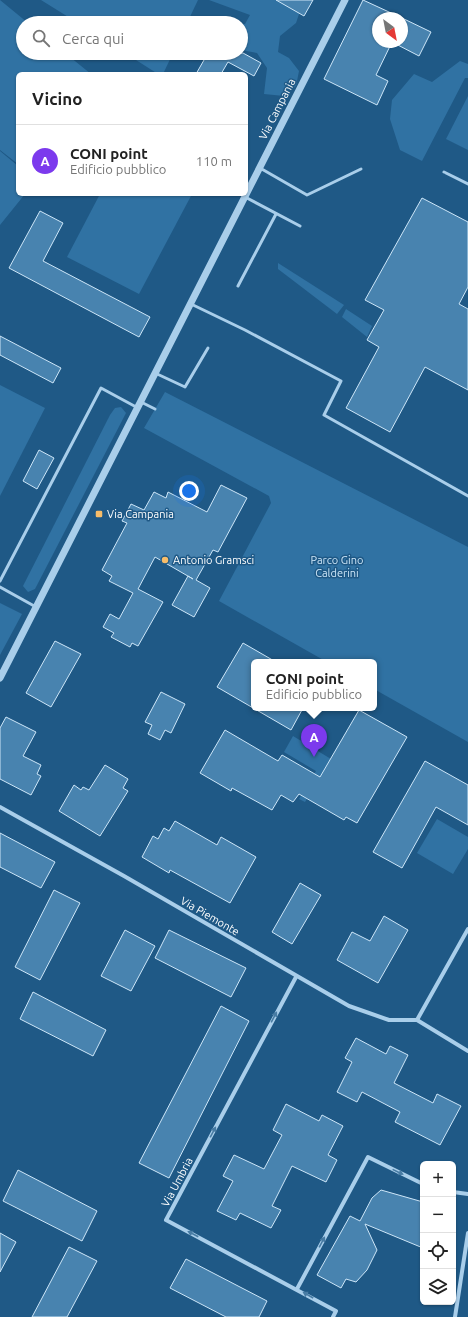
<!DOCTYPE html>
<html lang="it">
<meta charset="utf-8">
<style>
:root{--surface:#fff;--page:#f6f6f6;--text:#222;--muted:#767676;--line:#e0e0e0;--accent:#7c3aed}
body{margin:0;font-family:Ubuntu,sans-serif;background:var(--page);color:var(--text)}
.controls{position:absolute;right:12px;bottom:12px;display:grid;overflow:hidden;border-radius:6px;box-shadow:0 1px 3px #0004}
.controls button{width:36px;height:36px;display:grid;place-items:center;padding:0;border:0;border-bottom:1px solid var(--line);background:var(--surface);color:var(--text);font:20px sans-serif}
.compass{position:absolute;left:372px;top:12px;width:36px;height:36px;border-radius:50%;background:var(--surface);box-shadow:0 1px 3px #0004;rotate:148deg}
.you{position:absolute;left:189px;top:491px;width:14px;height:14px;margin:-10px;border:3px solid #fff;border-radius:50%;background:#1a73e8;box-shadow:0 0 0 6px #1a73e833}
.badge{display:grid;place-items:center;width:26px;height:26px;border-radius:50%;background:var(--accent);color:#fff;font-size:13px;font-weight:700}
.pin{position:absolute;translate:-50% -33px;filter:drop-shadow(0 1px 2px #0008)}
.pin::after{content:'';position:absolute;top:21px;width:14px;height:12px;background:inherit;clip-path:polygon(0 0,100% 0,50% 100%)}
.popup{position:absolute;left:251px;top:659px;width:126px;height:52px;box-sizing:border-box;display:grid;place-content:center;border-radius:6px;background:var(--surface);filter:drop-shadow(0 1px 3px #0005);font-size:13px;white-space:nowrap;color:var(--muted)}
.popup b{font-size:15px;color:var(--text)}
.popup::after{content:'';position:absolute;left:50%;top:100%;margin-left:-8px;border:8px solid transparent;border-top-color:var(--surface)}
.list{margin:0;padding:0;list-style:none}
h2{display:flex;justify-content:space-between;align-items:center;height:52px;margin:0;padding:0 16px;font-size:17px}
h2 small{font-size:13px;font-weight:400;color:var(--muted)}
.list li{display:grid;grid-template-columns:26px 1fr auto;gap:12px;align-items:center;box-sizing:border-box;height:72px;padding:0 16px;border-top:1px solid var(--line)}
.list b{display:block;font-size:15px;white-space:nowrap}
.list p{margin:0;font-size:13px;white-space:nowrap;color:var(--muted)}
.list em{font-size:13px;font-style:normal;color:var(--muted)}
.icon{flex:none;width:22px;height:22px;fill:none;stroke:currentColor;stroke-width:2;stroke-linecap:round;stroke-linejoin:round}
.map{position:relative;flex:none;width:468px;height:1317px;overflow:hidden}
.search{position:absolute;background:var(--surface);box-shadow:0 1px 3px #0004;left:16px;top:16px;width:232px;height:44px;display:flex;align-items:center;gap:10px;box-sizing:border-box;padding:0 14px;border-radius:22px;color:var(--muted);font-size:15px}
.panel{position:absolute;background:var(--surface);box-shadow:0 1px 3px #0004;left:16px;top:72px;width:232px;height:124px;border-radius:6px}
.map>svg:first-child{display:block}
.green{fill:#3072a3}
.building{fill:#4883af;stroke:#cde6f8}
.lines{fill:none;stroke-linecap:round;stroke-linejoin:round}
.service{stroke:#a9ceea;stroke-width:3}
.minor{stroke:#a9ceea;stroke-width:4}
.tertiary{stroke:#a9ceea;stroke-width:7}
.oneway{fill:#487ca4}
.poi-dot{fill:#f8bd69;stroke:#1f5986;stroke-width:1.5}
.labels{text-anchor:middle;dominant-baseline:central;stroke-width:3;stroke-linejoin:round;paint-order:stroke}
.street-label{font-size:11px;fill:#fff;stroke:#1f5986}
.poi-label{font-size:11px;fill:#fff;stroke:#1f5986;text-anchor:start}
.park-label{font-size:11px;fill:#cde6f8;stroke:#1f5986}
</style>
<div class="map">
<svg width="468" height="1317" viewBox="0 0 468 1317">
<rect width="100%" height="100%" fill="#1f5986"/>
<g class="green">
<polygon points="0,0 28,23 23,23 23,53 65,53 91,74 18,74 18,164 0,150"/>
<polygon points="41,0 198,0 187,23 78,23"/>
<polygon points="209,0 295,0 301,8 296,23 280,36 278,52 289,58 299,71 296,86 284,96 264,94 267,68 257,53 241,50 241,24 245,24 250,15"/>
<polygon points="207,17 238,23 206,23"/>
<polygon points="125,53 173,53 163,74 158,74"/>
<polygon points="460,61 468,64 468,78 465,78 422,161 400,150 390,119 392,100 414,74 432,82"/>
<polygon points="468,96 468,150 446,139"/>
<polygon points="0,151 18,166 18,194 25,194 0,225"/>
<polygon points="100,194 192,194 139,294 67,257"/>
<polygon points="278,263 344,305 337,314 278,269"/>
<polygon points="346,309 372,326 367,337 342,317"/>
<polygon points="0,385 45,408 0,496"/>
<polygon points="165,392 468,547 468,742 374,689 374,662 327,662 219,601 271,503 269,496 144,428"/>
<polygon points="121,407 126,413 35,589 28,592 23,586 110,415 115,408"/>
<polygon points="0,603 22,614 0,655"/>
<polygon points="293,736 331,759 305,802 299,799 316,771 284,752"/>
<polygon points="437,819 468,837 468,849 453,874 417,853"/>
</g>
<g class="building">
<polygon points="276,0 313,0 304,16"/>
<polygon points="363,0 402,18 378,18 378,42 402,42 402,18 431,32 419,56 392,42 376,75 388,81 377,105 324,79"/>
<polygon points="208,53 243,53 261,63 254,76 228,62 221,74 196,74"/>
<polygon points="422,198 468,222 468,287 459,304 468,309 468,390 425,367 390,432 346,408 379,347 367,340 384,310 365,300"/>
<polygon points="40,211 63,223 43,261 150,317 139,337 9,268"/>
<polygon points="0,336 61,368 53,383 0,355"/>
<polygon points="39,450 54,458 37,489 23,481"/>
<polygon points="221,485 247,498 218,552 213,550 196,580 210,588 194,617 172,605 188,576 193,579 155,557 138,589 163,602 138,646 132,643 130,647 111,637 114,633 103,627 110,614 119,619 133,593 109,581 112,576 102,570 127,523 122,521 131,504 144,510 154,492 166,498 168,492 207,512"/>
<polygon points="55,641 81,654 51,707 26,693"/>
<polygon points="243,643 276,662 254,662 254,708 303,708 291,730 217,687"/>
<polygon points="161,692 185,704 171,733 165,730 160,740 148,734 152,725 145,722"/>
<polygon points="359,710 407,737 357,823 346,817 344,820 299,794 293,802 281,795 272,810 232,788 231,791 200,773 225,730 278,761 282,755 320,777"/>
<polygon points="6,717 36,732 23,756 41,765 37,774 41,776 31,795 0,779 0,728"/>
<polygon points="425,761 468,785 468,825 436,807 402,868 373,852"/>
<polygon points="105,765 128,779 123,788 128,791 100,836 59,811 74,785 81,790 83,787 89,790"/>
<polygon points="175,821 217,845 221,837 256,857 230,903 170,870 169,873 142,857 153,836 158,839 164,828 169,831"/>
<polygon points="0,833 55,862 41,888 0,867"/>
<polygon points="300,883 321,895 292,944 272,932"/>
<polygon points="54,890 80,903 40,980 15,967"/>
<polygon points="384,916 408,930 378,983 337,960 352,932 370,941"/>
<polygon points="125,930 155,946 131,991 101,976"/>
<polygon points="169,930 246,968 231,997 155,958"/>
<polygon points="33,992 106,1030 93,1056 20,1019"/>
<polygon points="221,1006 249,1021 169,1178 139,1163"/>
<polygon points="356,1038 386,1054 390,1046 408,1055 394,1083 433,1103 437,1094 461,1106 440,1145 395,1122 400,1112 362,1092 357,1102 337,1092 352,1062 345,1058"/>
<polygon points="286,1104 319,1121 322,1115 343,1126 328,1155 337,1160 326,1182 292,1166 272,1206 281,1210 271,1228 240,1213 236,1220 217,1211 233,1181 223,1176 234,1155 264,1169 282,1135 273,1130"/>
<polygon points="18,1170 97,1211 82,1241 3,1201"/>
<polygon points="381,1190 423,1202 423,1248 365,1224 377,1250 367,1270 356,1282 346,1279 341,1288 317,1275 350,1216 360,1221 372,1198"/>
<polygon points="0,1233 16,1242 0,1272"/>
<polygon points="69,1247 97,1261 67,1317 32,1317"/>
<polygon points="186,1259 267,1301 259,1317 226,1317 170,1288"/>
</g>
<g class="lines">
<g class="service">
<polyline points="260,168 307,195 361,169"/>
<polyline points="444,172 468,184"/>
<polyline points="245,197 300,226"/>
<polyline points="238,286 276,214"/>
<polyline points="191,304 245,330 341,381 324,415 468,496"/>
<polyline points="155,373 185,387 208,348"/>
<polyline points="141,402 155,409"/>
<polyline points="0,581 101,388 138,408"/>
<polyline points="0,587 36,607"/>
</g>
<g class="minor">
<polyline points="0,807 124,876 349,1006 389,1020 417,1020 468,1051"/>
<polyline points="296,977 166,1220 336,1311 333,1317"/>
<polyline points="417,1020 468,929"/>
<polyline points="453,1192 468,1194"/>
<polyline points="297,1289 368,1157 423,1184"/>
<polyline points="455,1317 468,1233"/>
</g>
<polyline class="tertiary" points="0,678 345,0"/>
</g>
<defs><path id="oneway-solid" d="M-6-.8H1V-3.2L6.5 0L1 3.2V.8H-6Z"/></defs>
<g class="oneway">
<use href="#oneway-solid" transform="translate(274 1017) rotate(-62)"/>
<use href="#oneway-solid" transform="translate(213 1132) rotate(-62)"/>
<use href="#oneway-solid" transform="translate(398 1172) rotate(26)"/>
<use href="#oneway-solid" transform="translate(193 1234) rotate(-152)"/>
<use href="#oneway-solid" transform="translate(322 1242) rotate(-62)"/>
<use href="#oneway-solid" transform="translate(308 1295) rotate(-150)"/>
</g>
<g class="poi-dot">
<rect x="95" y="510" width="8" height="8" rx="2"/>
<circle cx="165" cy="560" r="4"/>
</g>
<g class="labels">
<g class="street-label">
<text transform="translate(277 109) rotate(-63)">Via Campania</text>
<text transform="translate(210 916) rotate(30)">Via Piemonte</text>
<text transform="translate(177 1182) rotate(-62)">Via Umbria</text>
</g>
<g class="poi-label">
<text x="107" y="514">Via Campania</text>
<text x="173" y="560">Antonio Gramsci</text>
</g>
<g class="park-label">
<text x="337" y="560">Parco Gino<tspan x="337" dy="13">Calderini</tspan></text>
</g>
</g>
</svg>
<div class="controls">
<button>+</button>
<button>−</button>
<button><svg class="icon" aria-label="locate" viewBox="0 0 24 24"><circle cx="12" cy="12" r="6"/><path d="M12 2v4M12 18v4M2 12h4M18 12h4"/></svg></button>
<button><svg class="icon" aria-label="layers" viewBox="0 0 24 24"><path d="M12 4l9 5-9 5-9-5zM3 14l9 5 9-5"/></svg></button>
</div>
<svg class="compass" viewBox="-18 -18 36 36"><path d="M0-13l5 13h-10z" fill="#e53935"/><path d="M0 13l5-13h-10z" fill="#767676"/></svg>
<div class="you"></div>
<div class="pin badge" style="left:314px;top:757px">A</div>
<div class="popup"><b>CONI point</b>Edificio pubblico</div>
<div class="search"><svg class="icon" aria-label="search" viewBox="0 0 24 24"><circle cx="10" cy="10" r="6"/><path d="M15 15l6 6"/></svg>Cerca qui</div>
<section class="panel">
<h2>Vicino<small></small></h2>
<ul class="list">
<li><span class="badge">A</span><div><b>CONI point</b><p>Edificio pubblico</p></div><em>110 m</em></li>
</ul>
</section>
</div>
